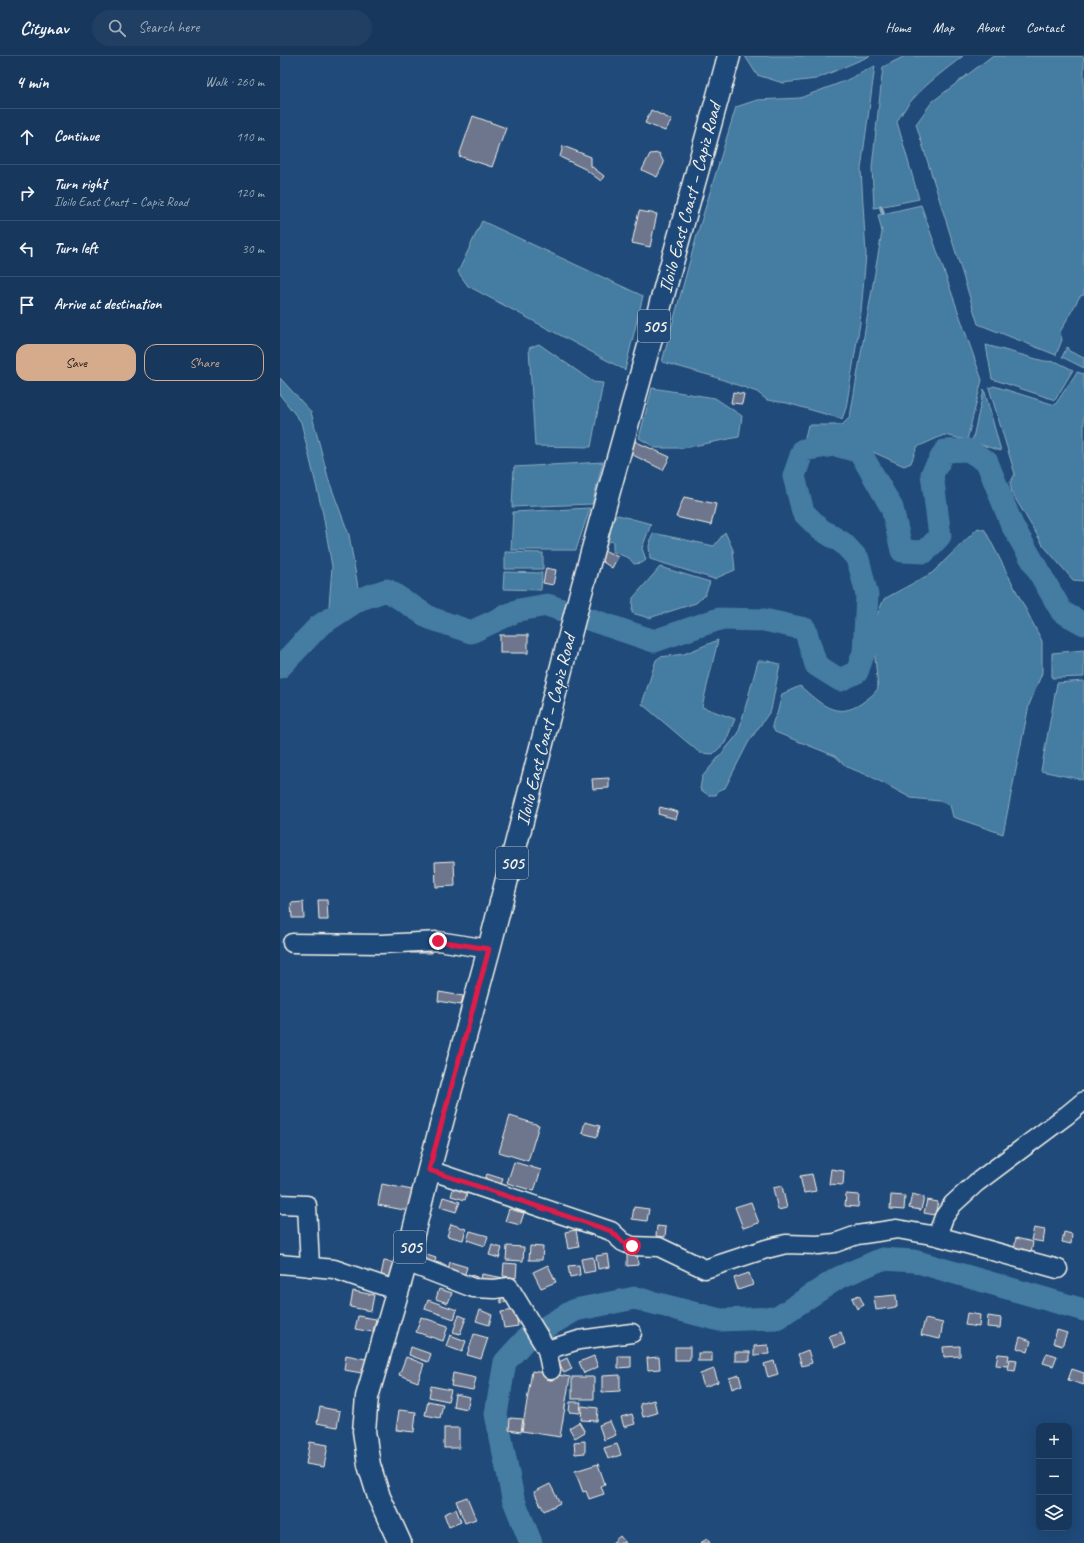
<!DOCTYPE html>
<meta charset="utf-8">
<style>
:root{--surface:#17385c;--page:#203f62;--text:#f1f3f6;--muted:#9eacbb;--line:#365272;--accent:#d6ab8b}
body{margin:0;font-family:Caveat,sans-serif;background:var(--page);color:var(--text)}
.controls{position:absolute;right:12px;bottom:12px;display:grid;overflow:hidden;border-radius:8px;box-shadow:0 4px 16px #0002}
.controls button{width:36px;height:36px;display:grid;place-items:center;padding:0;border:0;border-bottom:1px solid var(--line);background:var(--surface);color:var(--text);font:20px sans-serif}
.stop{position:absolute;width:12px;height:12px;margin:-9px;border:3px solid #e11d48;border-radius:50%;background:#fff}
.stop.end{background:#e11d48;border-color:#fff;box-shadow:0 1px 4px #0008}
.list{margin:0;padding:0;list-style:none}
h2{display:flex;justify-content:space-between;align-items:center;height:52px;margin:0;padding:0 16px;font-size:17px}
h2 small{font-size:13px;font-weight:400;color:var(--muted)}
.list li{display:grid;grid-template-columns:26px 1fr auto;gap:12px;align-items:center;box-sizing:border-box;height:56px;padding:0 16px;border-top:1px solid var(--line)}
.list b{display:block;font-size:15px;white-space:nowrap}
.list p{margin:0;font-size:13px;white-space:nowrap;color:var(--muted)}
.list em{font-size:13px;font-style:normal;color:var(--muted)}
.actions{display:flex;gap:8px;padding:12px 16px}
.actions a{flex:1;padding:9px 0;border:1px solid var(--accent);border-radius:12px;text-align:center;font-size:14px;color:var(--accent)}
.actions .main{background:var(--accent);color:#111}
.icon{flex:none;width:22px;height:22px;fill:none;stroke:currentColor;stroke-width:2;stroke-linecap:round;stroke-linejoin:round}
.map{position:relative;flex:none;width:804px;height:1487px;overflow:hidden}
header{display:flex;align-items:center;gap:24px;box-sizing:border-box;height:56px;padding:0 20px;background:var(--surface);border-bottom:1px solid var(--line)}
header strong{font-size:19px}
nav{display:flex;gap:22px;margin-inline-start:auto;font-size:14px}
.search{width:280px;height:36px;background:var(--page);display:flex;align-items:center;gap:10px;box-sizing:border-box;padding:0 14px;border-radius:22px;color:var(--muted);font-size:15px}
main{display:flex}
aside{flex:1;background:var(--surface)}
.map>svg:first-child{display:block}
.water{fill:#457ca1;stroke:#8babbd}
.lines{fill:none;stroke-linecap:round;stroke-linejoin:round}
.stream{stroke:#8babbd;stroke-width:4}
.river{stroke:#457ca1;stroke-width:23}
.building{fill:#6d768d;stroke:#f4f1e8}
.minor-casing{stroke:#f4f1e8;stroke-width:21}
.major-casing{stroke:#f4f1e8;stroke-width:25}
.minor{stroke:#1f4a7a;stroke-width:18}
.major{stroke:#1f4a7a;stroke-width:22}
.route{stroke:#e11d48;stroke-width:5}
.labels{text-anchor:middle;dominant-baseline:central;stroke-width:3;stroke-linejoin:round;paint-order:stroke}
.shield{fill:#1f4a7a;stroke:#b4bfc7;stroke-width:1}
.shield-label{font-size:18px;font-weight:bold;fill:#f4f1e8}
.street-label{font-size:19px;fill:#f4f1e8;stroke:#1f4a7a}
</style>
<header>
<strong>Citynav</strong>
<div class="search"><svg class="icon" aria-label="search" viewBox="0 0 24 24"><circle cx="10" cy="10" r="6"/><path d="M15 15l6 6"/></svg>Search here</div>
<nav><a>Home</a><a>Map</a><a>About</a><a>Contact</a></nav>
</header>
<main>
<aside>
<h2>4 min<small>Walk · 260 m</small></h2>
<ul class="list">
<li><svg class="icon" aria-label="ahead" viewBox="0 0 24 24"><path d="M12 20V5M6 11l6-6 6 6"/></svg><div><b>Continue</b></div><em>110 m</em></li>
<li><svg class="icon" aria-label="right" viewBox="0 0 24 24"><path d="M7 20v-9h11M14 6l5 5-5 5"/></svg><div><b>Turn right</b><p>Iloilo East Coast – Capiz Road</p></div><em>120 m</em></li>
<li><svg class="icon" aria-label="left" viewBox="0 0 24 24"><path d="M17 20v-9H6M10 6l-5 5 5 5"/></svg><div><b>Turn left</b></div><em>30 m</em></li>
<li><svg class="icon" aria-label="arrive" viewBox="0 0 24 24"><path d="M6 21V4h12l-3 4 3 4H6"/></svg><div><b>Arrive at destination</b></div></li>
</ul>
<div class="actions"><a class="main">Save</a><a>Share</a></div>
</aside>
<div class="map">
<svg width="804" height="1487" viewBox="0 0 804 1487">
<rect width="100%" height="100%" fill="#1f4a7a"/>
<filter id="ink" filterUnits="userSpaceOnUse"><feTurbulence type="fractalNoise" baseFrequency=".025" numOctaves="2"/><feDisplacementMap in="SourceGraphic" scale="8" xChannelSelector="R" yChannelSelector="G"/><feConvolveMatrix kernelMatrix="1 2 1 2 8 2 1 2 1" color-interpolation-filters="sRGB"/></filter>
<g filter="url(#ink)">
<g class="water">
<polygon points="465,0 590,0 536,23 503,27 477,19"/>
<path d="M625 0H683C659 19 631 38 617 66L639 143 594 152 592 111 603 11Z"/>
<polygon points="712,0 802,0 804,2 804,239 800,240 780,276 782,284 776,299 698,268 636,68 652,46"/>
<polygon points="595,10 581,113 586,199 580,267 566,352 562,363 507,347 487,344 477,336 432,320 382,306 417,179 456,51 477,44 520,42 565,25"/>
<polygon points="641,149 702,324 687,384 664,379 637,391 631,407 624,410 564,383 524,386 528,369 562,369 570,361 602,176 598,159"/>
<polygon points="202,165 363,240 345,314 188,230 178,216"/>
<polygon points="259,288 313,326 323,327 311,391 255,390 249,292"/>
<polygon points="706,289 764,305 777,306 793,314 775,344 712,323"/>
<polygon points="787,291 789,295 804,302 804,312 782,301"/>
<polygon points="797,316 804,318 804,525 793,524 763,489 732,437 730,427 735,418 709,332 714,330 775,349"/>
<polygon points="0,322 31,356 49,425 69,479 80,543 49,550 52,511 43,458 21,366 0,339"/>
<polygon points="372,332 435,342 462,360 459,381 403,392 376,392 359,382"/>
<polygon points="704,333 721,395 692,386"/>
<polygon points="323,406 312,448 232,451 234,411"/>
<polygon points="310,452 296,494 231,494 233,456"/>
<polygon points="338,459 371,468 362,492 366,504 362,507 354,508 349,502 333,496 333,486 328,485 334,461"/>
<path d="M698 472 705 474 762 585V617L749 649 723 778 673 761 670 749 659 745 631 742 590 720 567 711 555 700 495 676 492 670 494 663 497 658 502 638 520 630C540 647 556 665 582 647 588 642 594 639 598 632L592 571 604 543 652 517Z"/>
<polygon points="445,476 453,494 455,514 434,523 370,503 369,490 373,477 434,490"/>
<polygon points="225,496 263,497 263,513 225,513"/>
<polygon points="380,511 430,526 425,539 416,547 369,562 352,557 353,542"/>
<polygon points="224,516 262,517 261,534 223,533"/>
<polygon points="438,584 422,651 455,663 445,687 433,698 420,697 362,648 376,604 380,601 404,598"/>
<polygon points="804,594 804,621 772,622 772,597"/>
<polygon points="478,605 488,605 500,608 491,654 468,687 445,732 439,734 436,739 428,739 420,733 422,721 458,678"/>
<polygon points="804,625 804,724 761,715 777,627"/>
</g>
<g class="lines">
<polyline class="stream" points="601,151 603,157"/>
<g class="river">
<polyline points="0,611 39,570 80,543 107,534 150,562 191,576 239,554 267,549 374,585 439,563 484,564 525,573 536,609 560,624 577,616 584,596 587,539 578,503 563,487 540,473 523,456 514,420 523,394 555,389 580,396 612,452 622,495 645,496 660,480 652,418 665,395 688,394 707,406 732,469 782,556 804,568"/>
<polyline points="251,1487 233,1442 216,1358 225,1306 247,1282 295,1254 355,1242 440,1264 497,1262 558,1222 602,1203 634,1205 804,1254"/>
</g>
</g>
<g class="building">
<polygon points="371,54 392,64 385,75 365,67"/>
<polygon points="193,60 226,72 212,111 179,100"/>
<polygon points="283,90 311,101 311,110 324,120 321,125 305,113 280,101"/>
<polygon points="379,97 384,107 377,121 362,114 370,98"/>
<polygon points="359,155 377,158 370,191 352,187"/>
<polygon points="453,336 464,338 462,348 451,347"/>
<polygon points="354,385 390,401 383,414 351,398"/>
<polygon points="404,441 436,448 431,469 396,461"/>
<polygon points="324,494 338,501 332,512 320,504"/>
<polygon points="266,512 276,514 273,529 263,527"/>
<rect x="220" y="579" width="28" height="18"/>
<polygon points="329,722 329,732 313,733 312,723"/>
<polygon points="380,751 398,756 396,763 378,758"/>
<polygon points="174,805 175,830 156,831 155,806"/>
<polygon points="38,844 47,844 48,864 39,864"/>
<polygon points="23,846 24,862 12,862 11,847"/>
<polygon points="130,888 152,889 152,897 130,897"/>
<polygon points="159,936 183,940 181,949 158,945"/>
<polygon points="230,1060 259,1069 248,1105 219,1096"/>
<polygon points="305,1066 320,1070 317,1081 302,1077"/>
<polygon points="234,1106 261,1114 254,1135 227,1127"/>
<polygon points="551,1113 564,1115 563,1129 549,1128"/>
<polygon points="207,1118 223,1123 220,1131 204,1126"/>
<polygon points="532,1118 536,1135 524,1137 520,1120"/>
<polygon points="102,1128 132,1134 129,1155 98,1149"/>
<polygon points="174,1130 188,1134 185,1144 171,1140"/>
<polygon points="502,1130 507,1152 498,1154 493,1132"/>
<polygon points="566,1138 579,1139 578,1151 565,1150"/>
<polygon points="632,1138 644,1141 641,1154 629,1152"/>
<polygon points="611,1139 625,1140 624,1154 610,1153"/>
<polygon points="163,1141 180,1146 176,1156 160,1151"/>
<polygon points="647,1144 658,1146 655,1159 644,1157"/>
<polygon points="471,1146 479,1167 463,1172 455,1151"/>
<polygon points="354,1151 369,1153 367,1165 352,1163"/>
<polygon points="229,1153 244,1157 240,1169 225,1165"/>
<polygon points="171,1168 186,1173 183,1184 167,1180"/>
<polygon points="377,1170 386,1171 385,1181 376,1180"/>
<polygon points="754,1172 765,1174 763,1186 751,1184"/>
<polygon points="296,1174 299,1191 288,1193 285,1176"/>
<polygon points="190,1175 208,1180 205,1190 187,1184"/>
<polygon points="784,1176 792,1178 791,1188 782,1186"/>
<polygon points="736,1182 753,1186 751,1198 734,1195"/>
<polygon points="212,1189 222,1192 219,1202 209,1199"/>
<polygon points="227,1190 244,1191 243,1205 226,1204"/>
<polygon points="250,1190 263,1191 262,1204 249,1204"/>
<polygon points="347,1194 357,1194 358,1209 347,1210"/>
<polygon points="328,1198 330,1211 318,1213 316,1200"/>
<polygon points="147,1199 156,1202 153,1211 144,1208"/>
<polygon points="313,1201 315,1215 304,1217 301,1203"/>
<polygon points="104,1205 116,1207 113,1222 101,1219"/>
<polygon points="156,1206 166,1209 165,1212 155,1210"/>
<polygon points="170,1206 187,1211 184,1221 167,1216"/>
<polygon points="224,1207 237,1208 236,1222 223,1220"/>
<polygon points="268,1209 276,1226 261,1232 253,1216"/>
<polygon points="299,1209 300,1219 290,1221 288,1210"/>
<polygon points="469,1217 473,1229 458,1234 454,1222"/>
<polygon points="188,1218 197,1221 196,1226 186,1223"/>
<polygon points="202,1218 224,1222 223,1230 200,1226"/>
<polygon points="159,1233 172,1237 168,1247 156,1243"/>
<polygon points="73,1235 94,1239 91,1255 70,1251"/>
<polygon points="230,1238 232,1245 221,1247 220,1240"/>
<polygon points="579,1239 584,1249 577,1253 572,1242"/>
<polygon points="616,1239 617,1251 596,1254 594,1241"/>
<polygon points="148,1244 177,1254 174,1263 145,1253"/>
<polygon points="200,1254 212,1259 209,1269 196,1265"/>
<polygon points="235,1254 238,1270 224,1272 221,1256"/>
<polygon points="687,1257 700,1259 699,1271 685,1269"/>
<polygon points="179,1259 186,1262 180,1278 173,1276"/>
<polygon points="78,1260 96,1263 93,1276 75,1273"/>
<polygon points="708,1260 721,1262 720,1272 707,1271"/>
<polygon points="141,1261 168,1270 163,1285 136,1276"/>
<polygon points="645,1263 663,1267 660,1283 641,1279"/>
<polygon points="777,1274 787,1277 782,1290 773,1287"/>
<polygon points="561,1276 565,1288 554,1292 549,1280"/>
<polygon points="194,1278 208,1282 201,1303 187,1299"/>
<polygon points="170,1279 186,1285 182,1296 166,1290"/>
<polygon points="740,1281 751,1285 748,1296 737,1292"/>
<polygon points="488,1289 489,1298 474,1299 474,1290"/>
<polygon points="680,1290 680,1300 664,1301 663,1291"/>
<polygon points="131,1291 151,1298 148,1306 129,1299"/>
<rect x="395" y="1291" width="15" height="13"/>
<polygon points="528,1294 532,1307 522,1310 518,1298"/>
<rect x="455" y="1296" width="15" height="9"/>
<rect x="418" y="1297" width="14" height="8"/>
<polygon points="767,1297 777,1300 773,1310 763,1307"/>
<polygon points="718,1298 729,1299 727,1310 716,1309"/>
<polygon points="66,1299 91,1304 88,1318 64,1314"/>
<polygon points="314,1300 318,1311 304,1317 299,1306"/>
<polygon points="338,1300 351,1300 351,1311 338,1312"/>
<polygon points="126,1301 144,1308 138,1326 119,1319"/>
<polygon points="379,1301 380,1313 368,1314 367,1302"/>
<polygon points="287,1302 292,1313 284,1317 279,1306"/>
<polygon points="730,1303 737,1304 735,1315 728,1314"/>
<polygon points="494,1305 498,1318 488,1321 484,1308"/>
<polygon points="434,1313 438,1326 424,1331 420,1318"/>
<polygon points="792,1313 804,1317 804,1329 788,1324"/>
<polygon points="252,1315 290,1321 280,1381 242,1375"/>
<polygon points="173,1317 196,1322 193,1334 171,1330"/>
<polygon points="340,1319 340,1335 322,1336 322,1320"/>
<polygon points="459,1319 462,1329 452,1333 449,1322"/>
<rect x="292" y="1321" width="22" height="22"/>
<polygon points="151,1330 171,1334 168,1345 149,1341"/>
<polygon points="175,1338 190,1341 187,1353 173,1350"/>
<polygon points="374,1344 377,1357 363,1361 360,1348"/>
<polygon points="148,1345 163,1348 160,1362 145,1359"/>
<polygon points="290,1346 301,1346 300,1357 289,1356"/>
<polygon points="302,1350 318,1352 317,1365 301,1364"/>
<polygon points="40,1351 60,1355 57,1371 37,1367"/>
<polygon points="119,1354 136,1356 134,1376 116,1374"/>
<polygon points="352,1358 355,1368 344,1371 341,1361"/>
<polygon points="230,1362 243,1363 241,1376 229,1374"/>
<polygon points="330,1365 336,1379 324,1384 319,1369"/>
<polygon points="299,1366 305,1376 295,1382 289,1372"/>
<rect x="164" y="1372" width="15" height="20"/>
<polygon points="305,1385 305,1397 295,1398 294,1386"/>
<polygon points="30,1386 48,1389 44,1411 26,1408"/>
<polygon points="337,1388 341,1399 328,1403 324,1392"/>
<polygon points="318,1408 325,1428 321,1430 324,1438 309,1443 306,1435 303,1436 295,1415"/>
<polygon points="270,1428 280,1447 264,1455 254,1436"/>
<polygon points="187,1441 196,1463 185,1467 176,1445"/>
<polygon points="176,1453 181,1466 169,1471 164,1458"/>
<polygon points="340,1480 346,1487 332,1487"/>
<polygon points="427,1483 430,1487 420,1487"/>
</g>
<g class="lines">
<g class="minor-casing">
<g id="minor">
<polyline points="12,887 101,888 158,885 209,893"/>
<polyline points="149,1114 331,1175 343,1186 352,1190 379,1191 425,1213 486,1193 506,1188 538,1189 555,1187 577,1179 617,1173 657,1180 778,1213"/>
<polyline points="0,1148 27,1149 30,1211"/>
<polyline points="657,1180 664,1161 673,1148 696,1127 787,1059 804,1045"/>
<polyline points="126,1206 193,1232 215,1233 229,1231 267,1294 271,1314"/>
<polyline points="0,1208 54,1213 118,1235"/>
<polyline points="267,1294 299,1284 352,1277"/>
</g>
</g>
<g class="major-casing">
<polyline id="major" points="120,1487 99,1441 89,1409 84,1375 87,1341 126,1206 149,1114 209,893 300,540 449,0"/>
</g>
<use href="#minor" class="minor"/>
<use href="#major" class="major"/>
</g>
</g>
<g class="lines" filter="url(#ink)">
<polyline class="route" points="158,885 209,893 149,1114 331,1175 343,1186 352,1190"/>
</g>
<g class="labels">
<g class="shield">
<rect x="358" y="254" width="32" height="32" rx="3"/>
<rect x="216" y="791" width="32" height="32" rx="3"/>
<rect x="114" y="1175" width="32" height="32" rx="3"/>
</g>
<g class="shield-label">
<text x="374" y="270">505</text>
<text x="232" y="807">505</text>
<text x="130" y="1191">505</text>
</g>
<g class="street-label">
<text transform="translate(410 142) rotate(-75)">Iloilo East Coast – Capiz Road</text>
<text transform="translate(266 674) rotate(-76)">Iloilo East Coast – Capiz Road</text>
</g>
</g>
</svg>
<div class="controls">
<button>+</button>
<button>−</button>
<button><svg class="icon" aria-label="layers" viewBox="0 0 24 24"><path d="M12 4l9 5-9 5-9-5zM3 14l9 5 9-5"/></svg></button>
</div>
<div class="stop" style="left:352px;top:1190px"></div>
<div class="stop end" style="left:158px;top:885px"></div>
</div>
</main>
